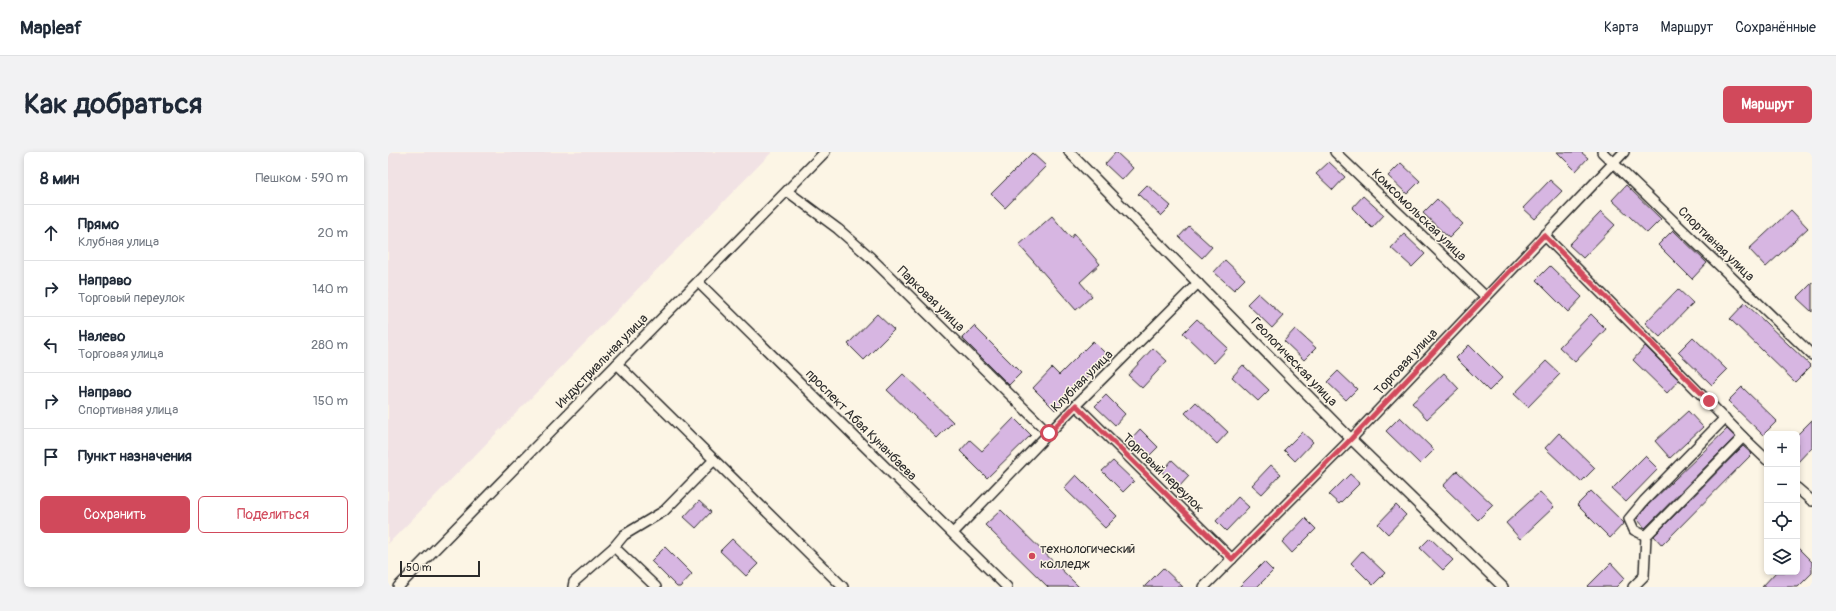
<!DOCTYPE html>
<html lang="ru">
<meta charset="utf-8">
<style>
:root{--surface:#fff;--page:#f2f2f3;--text:#1f2937;--muted:#747a83;--line:#e0e1e3;--accent:#d1495b}
body{margin:0;font-family:Pangolin,sans-serif;background:var(--page);color:var(--text)}
.controls{position:absolute;right:12px;bottom:12px;display:grid;overflow:hidden;border-radius:6px;box-shadow:0 2px 6px #0003}
.controls button{width:36px;height:36px;display:grid;place-items:center;padding:0;border:0;border-bottom:1px solid var(--line);background:var(--surface);color:var(--text);font:20px sans-serif}
.scale{position:absolute;left:12px;bottom:10px;width:80px;box-sizing:border-box;padding-left:4px;border:2px solid #2b2b2b;border-top:0;font-size:11px;line-height:14px;white-space:nowrap;color:#2b2b2b;-webkit-text-stroke:3px #fcf5e5;paint-order:stroke}
.stop{position:absolute;width:12px;height:12px;margin:-9px;border:3px solid #d1495b;border-radius:50%;background:#fff}
.stop.end{background:#d1495b;border-color:#fff;box-shadow:0 1px 4px #0008}
.list{margin:0;padding:0;list-style:none}
h2{display:flex;justify-content:space-between;align-items:center;height:52px;margin:0;padding:0 16px;font-size:17px}
h2 small{font-size:13px;font-weight:400;color:var(--muted)}
.list li{display:grid;grid-template-columns:26px 1fr auto;gap:12px;align-items:center;box-sizing:border-box;height:56px;padding:0 16px;border-top:1px solid var(--line)}
.list b{display:block;font-size:15px;white-space:nowrap}
.list p{margin:0;font-size:13px;white-space:nowrap;color:var(--muted)}
.list em{font-size:13px;font-style:normal;color:var(--muted)}
.actions{display:flex;gap:8px;padding:12px 16px}
.actions a{flex:1;padding:9px 0;border:1px solid var(--accent);border-radius:6px;text-align:center;font-size:14px;color:var(--accent)}
.actions .main{background:var(--accent);color:#fff}
.icon{flex:none;width:22px;height:22px;fill:none;stroke:currentColor;stroke-width:2;stroke-linecap:round;stroke-linejoin:round}
.map{position:relative;flex:none;width:1424px;height:435px;overflow:hidden;border-radius:6px}
header{display:flex;align-items:center;gap:24px;box-sizing:border-box;height:56px;padding:0 20px;background:var(--surface);border-bottom:1px solid var(--line)}
header strong{font-size:19px}
nav{display:flex;gap:22px;margin-inline-start:auto;font-size:14px}
.intro{display:flex;align-items:center;justify-content:space-between;box-sizing:border-box;height:96px;padding:0 24px}
h1{margin:0;font-size:28px}
.button{padding:10px 18px;border-radius:6px;background:var(--accent);color:#fff;font-size:14px;font-weight:700}
main{display:flex;gap:24px;padding:0 24px}
aside{flex:1;background:var(--surface);border-radius:6px;box-shadow:0 2px 6px #0003}
.map>svg:first-child{display:block}
.built{fill:#f1e2e4}
.building{fill:#d7b6e2;stroke:#2b2b2b}
.lines{fill:none;stroke-linecap:round;stroke-linejoin:round}
.minor-casing{stroke:#2b2b2b;stroke-width:12}
.minor{stroke:#fcf5e5;stroke-width:9}
.route{stroke:#d1495b;stroke-width:5}
.poi-dot{fill:#d1495b;stroke:#fcf5e5;stroke-width:1.5}
.labels{text-anchor:middle;dominant-baseline:central;stroke-width:3;stroke-linejoin:round;paint-order:stroke}
.street-label{font-size:13px;fill:#2b2b2b;stroke:#fcf5e5}
.poi-label{font-size:13px;fill:#2b2b2b;stroke:#fcf5e5;text-anchor:start}
</style>
<header>
<strong>Mapleaf</strong>
<nav><a>Карта</a><a>Маршрут</a><a>Сохранённые</a></nav>
</header>
<div class="intro"><h1>Как добраться</h1><a class="button">Маршрут</a></div>
<main>
<aside>
<h2>8 мин<small>Пешком · 590 m</small></h2>
<ul class="list">
<li><svg class="icon" aria-label="ahead" viewBox="0 0 24 24"><path d="M12 20V5M6 11l6-6 6 6"/></svg><div><b>Прямо</b><p>Клубная улица</p></div><em>20 m</em></li>
<li><svg class="icon" aria-label="right" viewBox="0 0 24 24"><path d="M7 20v-9h11M14 6l5 5-5 5"/></svg><div><b>Направо</b><p>Торговый переулок</p></div><em>140 m</em></li>
<li><svg class="icon" aria-label="left" viewBox="0 0 24 24"><path d="M17 20v-9H6M10 6l-5 5 5 5"/></svg><div><b>Налево</b><p>Торговая улица</p></div><em>280 m</em></li>
<li><svg class="icon" aria-label="right" viewBox="0 0 24 24"><path d="M7 20v-9h11M14 6l5 5-5 5"/></svg><div><b>Направо</b><p>Спортивная улица</p></div><em>150 m</em></li>
<li><svg class="icon" aria-label="arrive" viewBox="0 0 24 24"><path d="M6 21V4h12l-3 4 3 4H6"/></svg><div><b>Пункт назначения</b></div></li>
</ul>
<div class="actions"><a class="main">Сохранить</a><a>Поделиться</a></div>
</aside>
<div class="map">
<svg width="1424" height="435" viewBox="0 0 1424 435">
<rect width="100%" height="100%" fill="#fcf5e5"/>
<filter id="ink" filterUnits="userSpaceOnUse"><feTurbulence type="fractalNoise" baseFrequency=".025" numOctaves="2"/><feDisplacementMap in="SourceGraphic" scale="8" xChannelSelector="R" yChannelSelector="G"/><feConvolveMatrix kernelMatrix="1 2 1 2 8 2 1 2 1" color-interpolation-filters="sRGB"/></filter>
<g filter="url(#ink)">
<polygon class="built" points="0,0 384,0 0,392"/>
<g class="building">
<polygon points="728,0 745,16 734,28 717,12"/>
<polygon points="1169,0 1193,0 1200,6 1188,19"/>
<polygon points="644,1 658,14 617,56 603,42"/>
<polygon points="941,10 957,25 945,38 928,22"/>
<polygon points="1013,11 1032,29 1019,42 1000,24"/>
<polygon points="1162,28 1174,39 1147,67 1135,56"/>
<polygon points="759,33 783,54 773,64 750,42"/>
<polygon points="1238,33 1273,67 1259,81 1224,48"/>
<polygon points="975,44 996,63 984,76 964,56"/>
<polygon points="1049,47 1075,72 1061,86 1035,61"/>
<polygon points="1403,58 1420,76 1378,115 1361,97"/>
<polygon points="1213,60 1227,73 1195,106 1181,93"/>
<polygon points="664,64 683,86 686,82 712,112 692,130 704,144 688,158 631,93"/>
<polygon points="801,74 824,95 814,106 791,85"/>
<polygon points="1285,78 1319,111 1304,127 1270,93"/>
<polygon points="1016,82 1037,102 1024,115 1003,96"/>
<polygon points="837,108 857,127 846,138 826,120"/>
<polygon points="1162,114 1194,145 1180,160 1148,128"/>
<polygon points="1424,131 1424,160 1409,146"/>
<polygon points="1290,137 1305,151 1272,185 1257,171"/>
<polygon points="870,141 895,164 884,176 859,152"/>
<polygon points="1357,151 1423,214 1407,230 1342,167"/>
<polygon points="489,162 506,178 476,208 460,192"/>
<polygon points="1203,162 1218,177 1187,210 1171,195"/>
<polygon points="809,167 840,196 826,211 795,181"/>
<polygon points="586,174 633,221 621,233 574,186"/>
<polygon points="907,177 928,196 916,208 896,189"/>
<polygon points="1305,185 1339,218 1324,233 1290,200"/>
<polygon points="705,189 721,205 667,258 645,236 664,216 671,223"/>
<polygon points="1081,193 1114,226 1101,239 1068,206"/>
<polygon points="1257,194 1291,228 1279,241 1245,208"/>
<polygon points="765,196 779,209 754,236 740,223"/>
<polygon points="1158,209 1172,222 1140,255 1126,242"/>
<polygon points="855,213 881,238 870,249 844,225"/>
<polygon points="950,219 969,237 958,248 939,230"/>
<polygon points="1056,221 1071,237 1039,267 1024,251"/>
<polygon points="515,222 565,270 549,286 499,238"/>
<polygon points="1354,235 1389,269 1375,283 1340,249"/>
<polygon points="718,243 737,262 727,273 707,254"/>
<polygon points="808,250 840,280 829,292 797,261"/>
<polygon points="1300,259 1315,275 1282,306 1267,289"/>
<polygon points="1012,265 1046,298 1032,312 998,279"/>
<polygon points="626,266 643,283 599,326 572,299 582,288 594,299"/>
<polygon points="1424,268 1424,295 1409,311 1409,283"/>
<polygon points="752,277 770,295 759,306 741,289"/>
<polygon points="1339,277 1347,285 1257,376 1249,367 1260,353"/>
<polygon points="914,280 925,290 907,309 896,298"/>
<polygon points="1171,281 1207,316 1193,330 1157,296"/>
<polygon points="1355,294 1364,302 1274,393 1266,384"/>
<polygon points="1257,304 1270,317 1238,350 1224,337"/>
<polygon points="784,308 801,324 790,336 774,320"/>
<polygon points="725,309 746,329 735,340 714,319"/>
<polygon points="883,313 893,322 874,342 864,333"/>
<polygon points="1069,319 1105,353 1090,368 1055,334"/>
<polygon points="962,322 972,331 951,352 941,343"/>
<polygon points="688,323 729,364 717,376 676,336"/>
<polygon points="1203,339 1236,371 1222,386 1189,353"/>
<polygon points="1152,340 1166,355 1132,387 1118,371"/>
<polygon points="850,345 861,355 838,379 828,369"/>
<polygon points="311,349 323,360 308,376 296,365"/>
<polygon points="1008,353 1018,363 1000,382 990,372"/>
<polygon points="613,358 691,435 660,435 597,373"/>
<polygon points="917,366 928,377 904,401 894,390"/>
<polygon points="1042,386 1065,408 1055,418 1032,396"/>
<polygon points="344,387 370,412 358,424 332,399"/>
<polygon points="277,395 304,422 292,435 289,435 263,409"/>
<polygon points="1409,395 1424,410 1424,421 1410,435 1374,435 1388,420 1409,420"/>
<polygon points="974,399 997,421 985,433 963,411"/>
<polygon points="876,410 885,419 869,435 851,435"/>
<polygon points="1223,411 1237,426 1228,435 1199,435"/>
<polygon points="775,416 795,435 756,435"/>
</g>
<g class="lines">
<g class="minor-casing">
<g id="minor">
<polyline points="681,0 963,287 1115,435"/>
<polyline points="947,0 1097,144"/>
<polyline points="1214,0 1424,203"/>
<polyline points="399,39 450,77 482,105 661,281"/>
<polyline points="1156,83 1355,285 1379,308"/>
<polyline points="310,130 619,435"/>
<polyline points="229,212 455,435"/>
<polyline points="688,253 844,407"/>
<polyline points="1409,336 1424,349"/>
<polyline points="565,381 688,253 810,131"/>
<polyline points="1258,384 1246,378 1241,367 1256,349 1337,266"/>
<polyline points="226,395 268,435"/>
<polyline points="10,435 437,0"/>
<polyline points="185,435 186,430 226,395 236,383 276,359 326,308"/>
<polyline points="816,435 963,287 1236,0"/>
<polyline points="1245,435 1256,424 1258,384 1355,285"/>
</g>
</g>
<use href="#minor" class="minor"/>
</g>
</g>
<g class="lines" filter="url(#ink)">
<polyline class="route" points="661,281 688,253 844,407 963,287 1156,83 1321,249"/>
</g>
<circle class="poi-dot" cx="644" cy="404" r="4"/>
<g class="labels">
<g class="street-label">
<text transform="translate(1031 63) rotate(44)">Комсомольская улица</text>
<text transform="translate(1328 92) rotate(44)">Спортивная улица</text>
<text transform="translate(543 147) rotate(44)">Парковая улица</text>
<text transform="translate(214 209) rotate(-46)">Индустриальная улица</text>
<text transform="translate(906 210) rotate(46)">Геологическая улица</text>
<text transform="translate(1018 210) rotate(-47)">Торговая улица</text>
<text transform="translate(694 229) rotate(-45)">Клубная улица</text>
<text transform="translate(473 273) rotate(45)">проспект Абая Кунанбаева</text>
<text transform="translate(775 321) rotate(44)">Торговый переулок</text>
</g>
<g class="poi-label">
<text x="652" y="397">технологический<tspan x="652" dy="15">колледж</tspan></text>
</g>
</g>
</svg>
<div class="controls">
<button>+</button>
<button>−</button>
<button><svg class="icon" aria-label="locate" viewBox="0 0 24 24"><circle cx="12" cy="12" r="6"/><path d="M12 2v4M12 18v4M2 12h4M18 12h4"/></svg></button>
<button><svg class="icon" aria-label="layers" viewBox="0 0 24 24"><path d="M12 4l9 5-9 5-9-5zM3 14l9 5 9-5"/></svg></button>
</div>
<div class="scale">50 m</div>
<div class="stop" style="left:661px;top:281px"></div>
<div class="stop end" style="left:1321px;top:249px"></div>
</div>
</main>
